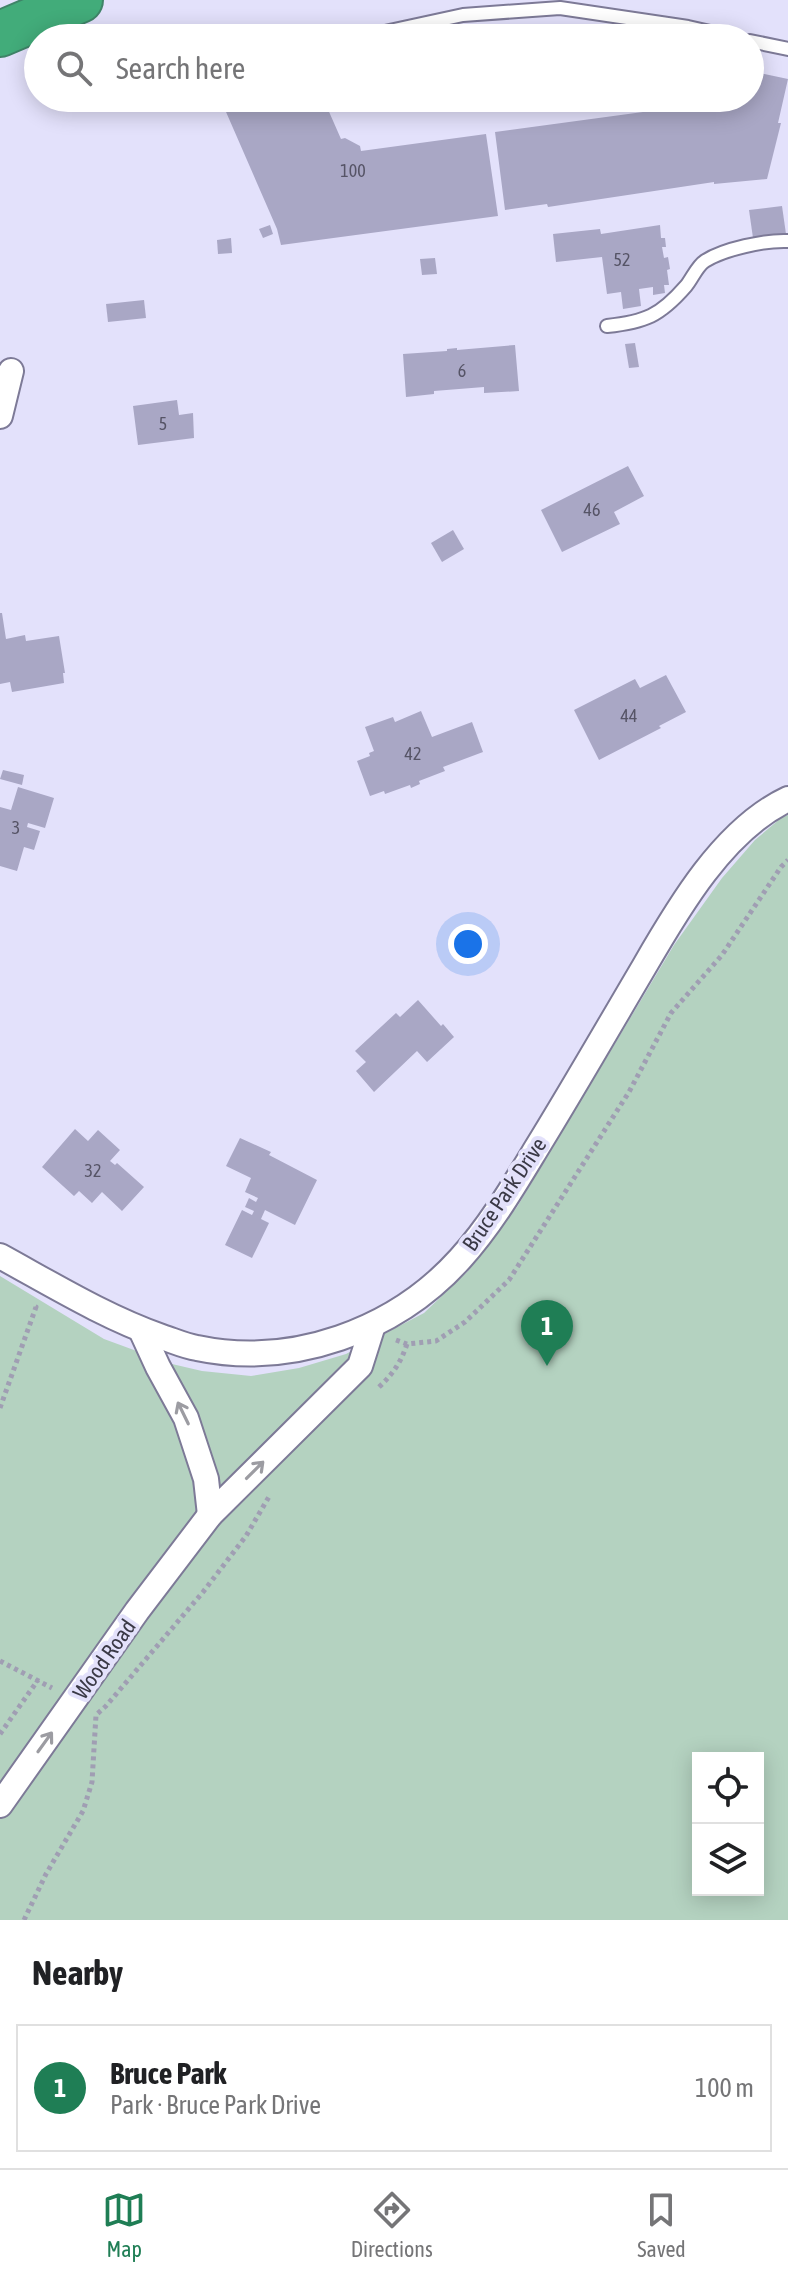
<!DOCTYPE html>
<meta charset="utf-8">
<style>
:root{--surface:#fff;--page:#f6f6f6;--text:#202124;--muted:#757577;--line:#e0e0e0;--accent:#1f7e55}
body{margin:0;font-family:"Asap Condensed",sans-serif;background:var(--page);color:var(--text)}
.controls{position:absolute;right:24px;bottom:24px;display:grid;overflow:hidden;border-radius:0px;box-shadow:0 4px 20px #0003}
.controls button{width:72px;height:72px;display:grid;place-items:center;padding:0;border:0;border-bottom:2px solid var(--line);background:var(--surface);color:var(--text);font:40px sans-serif}
.you{position:absolute;left:468px;top:944px;width:28px;height:28px;margin:-20px;border:6px solid #fff;border-radius:50%;background:#1a73e8;box-shadow:0 0 0 12px #1a73e833}
.badge{display:grid;place-items:center;width:52px;height:52px;border-radius:50%;background:var(--accent);color:#fff;font-size:26px;font-weight:700}
.pin{position:absolute;translate:-50% -66px;filter:drop-shadow(0 2px 4px #0008)}
.pin::after{content:'';position:absolute;top:42px;width:28px;height:24px;background:inherit;clip-path:polygon(0 0,100% 0,50% 100%)}
.list{margin:0;padding:0;list-style:none}
h2{display:flex;justify-content:space-between;align-items:center;height:104px;margin:0;padding:0 32px;font-size:34px}
h2 small{font-size:26px;font-weight:400;color:var(--muted)}
.list li{display:grid;grid-template-columns:52px 1fr auto;gap:24px;align-items:center;box-sizing:border-box;height:128px;margin:0 16px 16px;padding:0 16px;border:2px solid var(--line);border-radius:0px}
.list b{display:block;font-size:30px;white-space:nowrap}
.list p{margin:0;font-size:26px;white-space:nowrap;color:var(--muted)}
.list em{font-size:26px;font-style:normal;color:var(--muted)}
.icon{flex:none;width:44px;height:44px;fill:none;stroke:currentColor;stroke-width:2;stroke-linecap:round;stroke-linejoin:round}
.map{position:relative;flex:none;width:788px;height:1920px;overflow:hidden}
.search{position:absolute;background:var(--surface);box-shadow:0 4px 20px #0003;left:24px;right:24px;top:24px;height:88px;display:flex;align-items:center;gap:20px;box-sizing:border-box;padding:0 28px;border-radius:44px;color:var(--muted);font-size:30px}
.sheet{height:248px;background:var(--surface)}
nav{display:flex;justify-content:space-around;align-items:center;box-sizing:border-box;height:112px;border-top:2px solid var(--line);background:var(--surface);font-size:22px;color:var(--muted)}
nav a{display:grid;justify-items:center;gap:4px}
nav .on{color:var(--accent)}
.map>svg:first-child{display:block}
.green{fill:#b4d2c0;fill-rule:evenodd}
.building{fill:#a9a7c5}
.lines{fill:none;stroke-linecap:round;stroke-linejoin:round}
.lane-casing{stroke:#7d7a97;stroke-width:16}
.street-casing{stroke:#7d7a97;stroke-width:28}
.highway-casing{stroke:#3f8468;stroke-width:48}
.path{stroke:#a09eb3;stroke-width:5;stroke-dasharray:4 4;stroke-linecap:butt}
.lane{stroke:#fff;stroke-width:12}
.street{stroke:#fff;stroke-width:24}
.highway{stroke:#42ac7a;stroke-width:44}
.oneway{stroke:#9c9ca2}
.labels{text-anchor:middle;dominant-baseline:central;stroke-width:8;stroke-linejoin:round;paint-order:stroke}
.number-label{font-size:18px;fill:#565466}
.street-label{font-size:22px;fill:#3a3946;stroke:#e3e1fb}
</style>
<div class="map">
<svg width="788" height="1920" viewBox="0 0 788 1920">
<rect width="100%" height="100%" fill="#e3e1fb"/>
<path class="green" d="M788 815V1920H0V1276L104 1339 172 1364 202 1371 251 1376 299 1368 346 1354 424 1313 469 1270 517 1207 674 945 722 878 755 840 781 818ZM698 1758H758V1890H698Z"/>
<g class="building">
<polygon points="750,71 788,79 778,123 781,123 767,179 714,184 714,182 548,207 547,204 505,210 495,132 702,104 703,98 750,98"/>
<polygon points="240,98 323,98 341,139 345,138 360,146 361,151 486,134 498,216 281,245 277,229 223,105"/>
<polygon points="782,206 786,234 753,238 749,210"/>
<polygon points="270,225 273,234 263,238 259,229"/>
<polygon points="660,225 661,238 665,238 666,247 662,247 664,258 668,257 670,269 667,270 669,285 664,285 665,293 653,295 653,287 639,289 641,306 623,309 621,292 607,294 602,257 556,262 553,234 600,229 601,234"/>
<polygon points="231,238 232,253 218,254 217,240"/>
<polygon points="435,258 437,274 422,275 420,259"/>
<polygon points="144,300 146,318 108,322 106,304"/>
<polygon points="635,343 639,367 629,368 625,344"/>
<polygon points="515,345 519,391 484,393 484,387 434,391 434,394 406,397 403,354 447,351 447,349 457,348 457,350"/>
<polygon points="177,400 179,415 193,413 194,438 138,445 133,406"/>
<polygon points="628,466 644,496 614,512 620,524 562,552 541,510"/>
<polygon points="453,530 464,549 442,562 431,543"/>
<polygon points="0,613 2,613 6,639 25,635 26,641 59,636 65,673 63,673 64,683 12,692 10,682 0,684"/>
<polygon points="666,675 686,712 659,726 661,728 599,760 574,710 635,679 640,688"/>
<polygon points="421,711 432,737 472,722 483,752 443,767 445,771 419,781 420,784 411,788 410,785 385,794 384,791 370,796 357,761 370,756 369,753 374,751 365,727 393,717 395,722"/>
<polygon points="3,770 24,775 22,785 0,779"/>
<polygon points="18,787 54,798 45,828 28,823 27,827 40,831 34,850 24,847 17,871 0,866 0,807 11,810"/>
<polygon points="418,1000 441,1026 443,1024 454,1037 427,1062 417,1051 374,1092 356,1071 366,1062 355,1051 396,1013 400,1017"/>
<polygon points="75,1129 88,1141 98,1130 120,1150 110,1161 115,1165 117,1163 144,1187 122,1211 102,1192 92,1203 79,1191 74,1196 42,1167"/>
<polygon points="240,1138 271,1152 269,1155 317,1180 295,1225 265,1210 261,1219 269,1223 252,1258 225,1245 242,1210 252,1215 254,1211 245,1207 249,1198 256,1202 258,1198 245,1192 251,1178 226,1166"/>
</g>
<g class="lines">
<g class="lane-casing">
<g id="lane">
<polyline points="357,38 463,15 560,8 688,27 737,38"/>
<polyline points="750,41 788,49"/>
<path d="M607 326C645 322 660 316 686 286 692 279 697 266 705 261 724 249 765 240 788 241"/>
</g>
</g>
<g class="street-casing">
<g id="street">
<polyline points="0,416 11,371"/>
<path d="M0 1256C53 1285 105 1317 162 1337 174 1341 185 1346 197 1348 292 1368 395 1331 460 1259 490 1226 513 1187 536 1149 573 1089 608 1028 644 967 678 908 724 829 788 799"/>
<polyline points="141,1330 158,1367 186,1418 206,1479 210,1515"/>
<polyline points="0,1805 137,1611 210,1515 360,1366 373,1325"/>
</g>
</g>
<g class="highway-casing">
<polyline id="highway" points="0,34 80,0"/>
</g>
<g class="path">
<polyline points="396,1340 407,1344 436,1341 465,1322 509,1280 629,1092 671,1013 722,955 781,867 788,860"/>
<path d="M379 1387C393 1374 401 1362 407 1344"/>
<polyline points="0,1408 36,1307 32,1305"/>
<polyline points="0,1661 52,1688"/>
<polyline points="0,1734 38,1680"/>
<polyline points="24,1920 46,1874 83,1811 92,1782 96,1715 106,1706 203,1592 246,1536 270,1495"/>
</g>
<use href="#lane" class="lane"/>
<use href="#street" class="street"/>
<use href="#highway" class="highway"/>
</g>
<defs><path id="oneway-shaft" d="M-6 0H5M1.5-3L5.5 0L1.5 3" fill="none" stroke-width="1.6" stroke-linecap="round" stroke-linejoin="round" transform="scale(2)"/></defs>
<g class="oneway">
<use href="#oneway-shaft" transform="translate(183 1413) rotate(-116)"/>
<use href="#oneway-shaft" transform="translate(255 1470) rotate(-45)"/>
<use href="#oneway-shaft" transform="translate(45 1742) rotate(-54)"/>
</g>
<g class="labels">
<g class="number-label">
<text x="353" y="170">100</text>
<text x="622" y="259">52</text>
<text x="462" y="370">6</text>
<text x="163" y="423">5</text>
<text x="592" y="509">46</text>
<text x="629" y="715">44</text>
<text x="413" y="753">42</text>
<text x="16" y="827">3</text>
<text x="93" y="1170">32</text>
</g>
<g class="street-label">
<text transform="translate(504 1194) rotate(-56)">Bruce Park Drive</text>
<text transform="translate(104 1659) rotate(-55)">Wood Road</text>
</g>
</g>
</svg>
<div class="controls">
<button><svg class="icon" aria-label="locate" viewBox="0 0 24 24"><circle cx="12" cy="12" r="6"/><path d="M12 2v4M12 18v4M2 12h4M18 12h4"/></svg></button>
<button><svg class="icon" aria-label="layers" viewBox="0 0 24 24"><path d="M12 4l9 5-9 5-9-5zM3 14l9 5 9-5"/></svg></button>
</div>
<div class="you"></div>
<div class="pin badge" style="left:547px;top:1366px">1</div>
<div class="search"><svg class="icon" aria-label="search" viewBox="0 0 24 24"><circle cx="10" cy="10" r="6"/><path d="M15 15l6 6"/></svg>Search here</div>
</div>
<section class="sheet">
<h2>Nearby<small></small></h2>
<ul class="list">
<li><span class="badge">1</span><div><b>Bruce Park</b><p>Park · Bruce Park Drive</p></div><em>100 m</em></li>
</ul>
</section>
<nav>
<a class="on"><svg class="icon" aria-label="map" viewBox="0 0 24 24"><path d="M3 6l6-2 6 2 6-2v14l-6 2-6-2-6 2zM9 4v14M15 6v14"/></svg>Map</a>
<a><svg class="icon" aria-label="directions" viewBox="0 0 24 24"><path d="M12 3l9 9-9 9-9-9zM9 14v-3h6M13 9l2 2-2 2"/></svg>Directions</a>
<a><svg class="icon" aria-label="saved" viewBox="0 0 24 24"><path d="M7 4h10v16l-5-4-5 4z"/></svg>Saved</a>
</nav>
